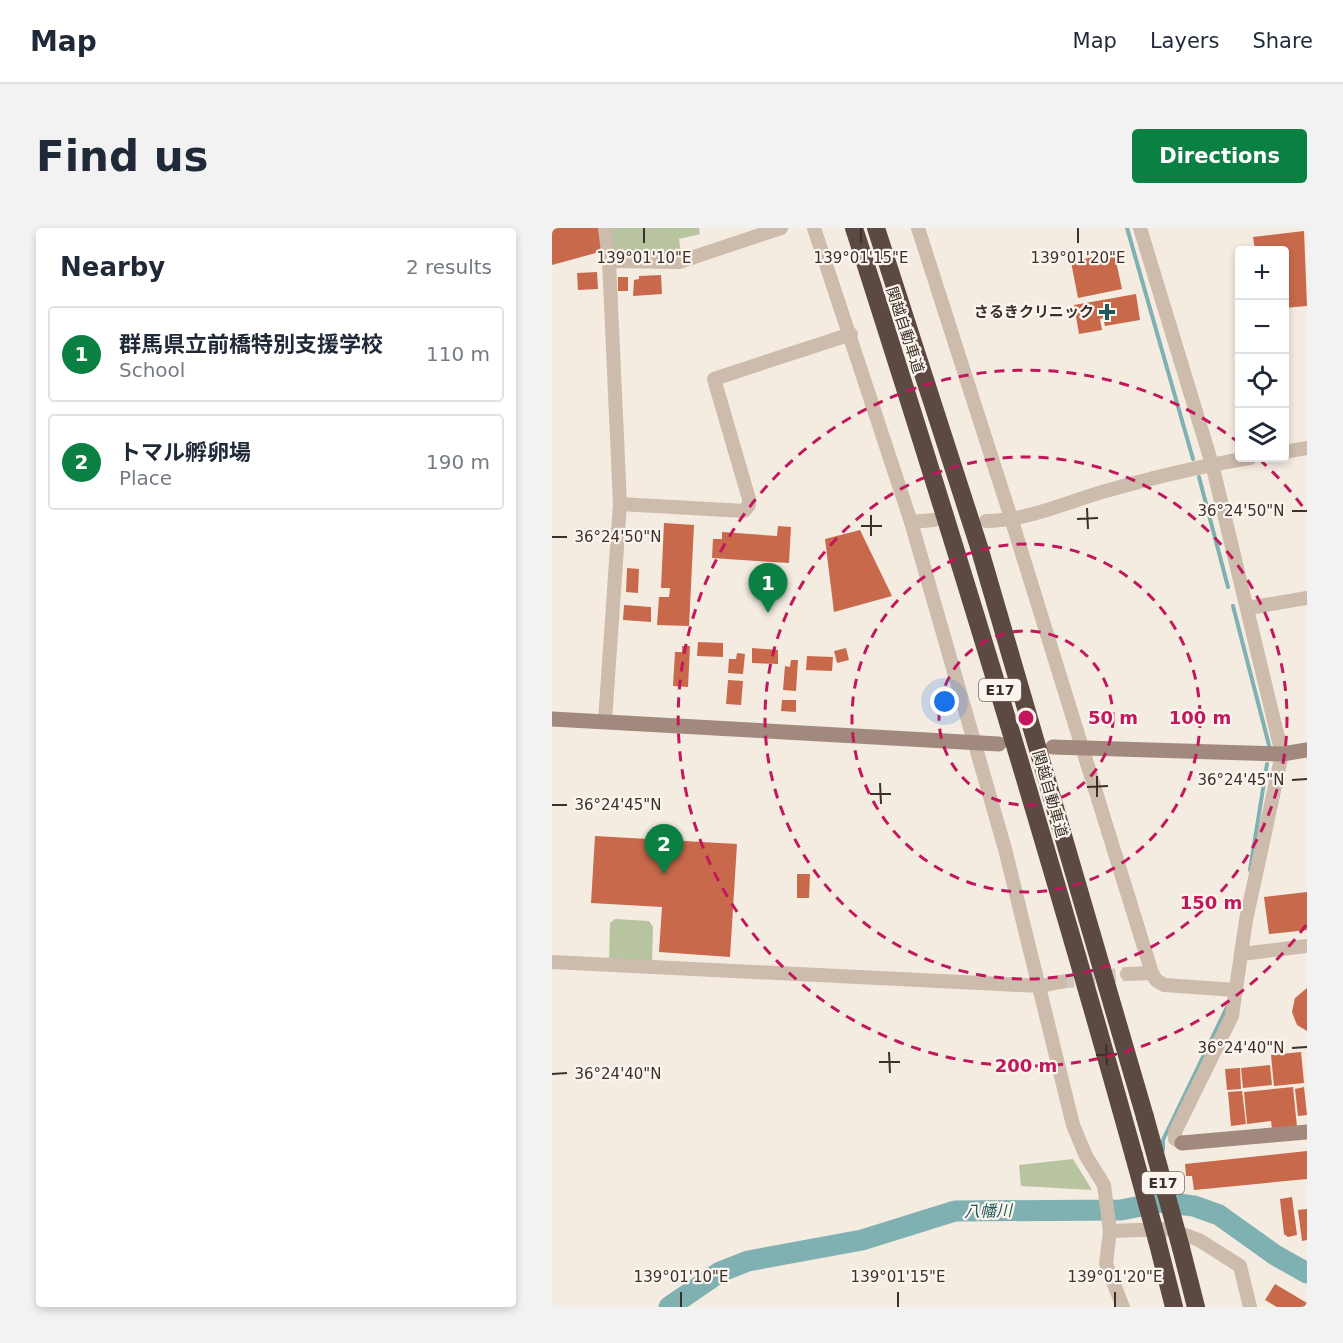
<!DOCTYPE html>
<meta charset="utf-8">
<style>
:root{--surface:#fff;--page:#f2f2f3;--text:#1f2937;--muted:#747a83;--line:#e0e1e3;--accent:#0b8043}
body{margin:0;font-family:"DejaVu Sans","Noto Sans JP",sans-serif;background:var(--page);color:var(--text)}
.controls{position:absolute;right:18px;top:18px;display:grid;overflow:hidden;border-radius:6px;box-shadow:0 3px 9px #0003}
.controls button{width:54px;height:54px;display:grid;place-items:center;padding:0;border:0;border-bottom:2px solid var(--line);background:var(--surface);color:var(--text);font:30px sans-serif}
.you{position:absolute;left:393px;top:474px;width:21px;height:21px;margin:-15px;border:4px solid #fff;border-radius:50%;background:#1a73e8;box-shadow:0 0 0 9px #1a73e833}
.badge{display:grid;place-items:center;width:39px;height:39px;border-radius:50%;background:var(--accent);color:#fff;font-size:20px;font-weight:700}
.pin{position:absolute;translate:-50% -50px;filter:drop-shadow(0 2px 3px #0008)}
.pin::after{content:'';position:absolute;top:32px;width:21px;height:18px;background:inherit;clip-path:polygon(0 0,100% 0,50% 100%)}
.list{margin:0;padding:0;list-style:none}
h2{display:flex;justify-content:space-between;align-items:center;height:78px;margin:0;padding:0 24px;font-size:26px}
h2 small{font-size:20px;font-weight:400;color:var(--muted)}
.list li{display:grid;grid-template-columns:39px 1fr auto;gap:18px;align-items:center;box-sizing:border-box;height:96px;margin:0 12px 12px;padding:0 12px;border:2px solid var(--line);border-radius:6px}
.list b{display:block;font-size:22px;white-space:nowrap}
.list p{margin:0;font-size:20px;white-space:nowrap;color:var(--muted)}
.list em{font-size:20px;font-style:normal;color:var(--muted)}
.icon{flex:none;width:33px;height:33px;fill:none;stroke:currentColor;stroke-width:2;stroke-linecap:round;stroke-linejoin:round}
.map{position:relative;flex:none;width:755px;height:1079px;overflow:hidden;border-radius:6px}
header{display:flex;align-items:center;gap:36px;box-sizing:border-box;height:84px;padding:0 30px;background:var(--surface);border-bottom:2px solid var(--line)}
header strong{font-size:28px}
nav{display:flex;gap:33px;margin-inline-start:auto;font-size:21px}
.intro{display:flex;align-items:center;justify-content:space-between;box-sizing:border-box;height:144px;padding:0 36px}
h1{margin:0;font-size:42px}
.button{padding:15px 27px;border-radius:6px;background:var(--accent);color:#fff;font-size:21px;font-weight:700}
main{display:flex;gap:36px;padding:0 36px}
aside{flex:1;background:var(--surface);border-radius:6px;box-shadow:0 3px 9px #0003}
.map>svg:first-child{display:block}
.green{fill:#b8c4a0}
.lines{fill:none;stroke-linecap:round;stroke-linejoin:round}
.stream{stroke:#7fb0b2;stroke-width:4}
.river{stroke:#7fb0b2;stroke-width:21}
.building{fill:#c8694b}
.street-tunnel{stroke:#cfc6bd;stroke-width:14;stroke-dasharray:14 7;stroke-linecap:butt}
.street{stroke:#cdbbac;stroke-width:14}
.secondary{stroke:#a18a7d;stroke-width:15}
.highway{stroke:#5c4a42;stroke-width:18}
.highway-bridge{stroke:#5c4a42;stroke-width:18}
.ticks{fill:none;stroke:#3b302b;stroke-width:2}
.ring{fill:none;stroke:#c2185b;stroke-width:3;stroke-dasharray:10 8}
.poi-dot{fill:#1f5a5e;stroke:#fbf5ee;stroke-width:2}
.labels{text-anchor:middle;dominant-baseline:central;stroke-width:4.5;stroke-linejoin:round;paint-order:stroke}
.shield{fill:#fbf5ee;stroke:#756b66;stroke-width:1.5}
.shield-label{font-size:14px;font-weight:bold;fill:#3b302b}
.poi-label{font-size:15px;font-weight:bold;fill:#3b302b;stroke:#fbf5ee;text-anchor:end}
.street-label{font-size:15px;fill:#3b302b;stroke:#fbf5ee}
.water-label{font-size:16px;font-style:italic;fill:#1f5a5e;stroke:#fbf5ee}
.ticks-label{font-size:15px;text-anchor:middle;fill:#3b302b;stroke:#fbf5ee;stroke-width:4.5;stroke-linejoin:round;paint-order:stroke}
.centre{fill:#c2185b;stroke:#fbf5ee;stroke-width:3}
.ring-label{font-size:18px;text-anchor:middle;font-weight:bold;fill:#c2185b;stroke:#fbf5ee;stroke-width:4.5;stroke-linejoin:round;paint-order:stroke}
</style>
<header>
<strong>Map</strong>
<nav><a>Map</a><a>Layers</a><a>Share</a></nav>
</header>
<div class="intro"><h1>Find us</h1><a class="button">Directions</a></div>
<main>
<aside>
<h2>Nearby<small>2 results</small></h2>
<ul class="list">
<li><span class="badge">1</span><div><b>群馬県立前橋特別支援学校</b><p>School</p></div><em>110 m</em></li>
<li><span class="badge">2</span><div><b>トマル孵卵場</b><p>Place</p></div><em>190 m</em></li>
</ul>
</aside>
<div class="map">
<svg width="755" height="1079" viewBox="0 0 755 1079">
<rect width="100%" height="100%" fill="#f4ebe1"/>
<g class="green">
<polygon points="57,0 147,0 148,6 127,11 130,30 61,31"/>
<polygon points="63,691 97,693 101,699 100,733 57,732 58,695"/>
<polygon points="521,931 540,962 469,958 467,937"/>
</g>
<g class="lines">
<g class="stream">
<polyline points="575,0 641,231"/>
<polyline points="647,249 676,359"/>
<polyline points="681,378 718,521"/>
<polyline points="698,642 715,536"/>
<polyline points="611,922 611,912 676,777"/>
</g>
<polyline class="river" points="117,1079 168,1044 196,1033 310,1012 403,983 569,982 609,974 642,978 667,987 723,1027 755,1045"/>
</g>
<g class="building">
<polygon points="0,0 49,0 51,23 0,37"/>
<polygon points="752,3 755,78 732,80 732,22 703,22 701,9"/>
<polygon points="562,24 570,61 526,70 519,34"/>
<polygon points="45,44 46,61 26,62 25,45"/>
<polygon points="109,47 110,66 81,68 82,52 87,51 87,48"/>
<rect x="66" y="49" width="10" height="14"/>
<polygon points="584,66 588,92 553,98 551,90 548,91 550,102 527,106 522,77"/>
<polygon points="112,295 142,297 137,398 105,397 107,369 117,369 118,360 109,360"/>
<polygon points="226,298 239,299 237,335 160,330 161,311 170,311 170,304 225,308"/>
<polygon points="308,302 340,368 282,384 273,311"/>
<polygon points="75,340 87,341 86,365 74,364"/>
<polygon points="72,377 99,379 99,394 71,392"/>
<polygon points="146,414 171,415 171,429 145,428"/>
<polygon points="130,418 138,418 136,459 121,458 123,424 130,424"/>
<polygon points="200,420 226,422 226,436 200,435"/>
<polygon points="294,420 297,432 285,435 282,423"/>
<polygon points="185,425 193,426 191,446 176,445 177,431 184,431"/>
<polygon points="255,428 281,429 280,443 254,442"/>
<polygon points="239,432 246,432 244,463 231,462 233,438 238,439"/>
<polygon points="176,452 191,453 189,477 174,476"/>
<polygon points="230,472 244,472 244,484 229,483"/>
<polygon points="43,608 185,616 178,729 107,724 110,679 39,675"/>
<polygon points="245,646 258,646 257,670 245,670"/>
<polygon points="755,664 755,702 717,706 712,669"/>
<polygon points="755,760 755,803 745,797 740,784 743,770"/>
<polygon points="749,824 752,855 722,858 719,827"/>
<polygon points="718,837 720,857 691,860 689,840"/>
<polygon points="688,840 689,861 675,862 673,841"/>
<polygon points="741,859 745,899 720,901 719,893 695,896 692,864"/>
<polygon points="752,859 755,887 746,888 743,861"/>
<polygon points="690,863 694,896 679,898 676,864"/>
<polygon points="755,923 755,951 642,962 640,948 634,948 633,936"/>
<polygon points="740,969 745,1007 736,1009 732,1006 728,971"/>
<polygon points="755,981 755,1012 750,1013 746,982"/>
<polygon points="723,1056 755,1075 755,1079 725,1079 713,1072"/>
</g>
<g class="lines">
<polyline class="street-tunnel" points="508,754 575,746"/>
<g class="street">
<polyline points="53,0 57,33"/>
<polyline points="262,0 359,294 453,621 521,897 534,928 552,957 558,1003 554,1036 571,1079"/>
<polyline points="366,0 459,290 600,745 604,752 612,757 684,762"/>
<polyline points="588,0 660,236 730,526 694,692 680,788 623,904 623,911 630,915"/>
<polyline points="732,224 755,220"/>
<polyline points="68,276 192,283 197,277 197,271 162,151 299,106"/>
<path d="M434 293C473 293 513 275 550 264 599 250 648 238 698 230"/>
<polyline points="359,294 382,292"/>
<polyline points="696,380 755,370"/>
<polyline points="53,493 68,276 57,33 127,34 229,0"/>
<polyline points="689,726 755,718"/>
<polyline points="0,734 489,758 508,754"/>
<polyline points="575,746 600,745"/>
<polyline points="558,1003 617,1001 647,1012 688,1038 698,1079"/>
</g>
<g class="secondary">
<polyline points="0,491 447,516"/>
<polyline points="501,519 730,526 755,522"/>
<polyline points="630,915 755,904"/>
</g>
<g class="highway">
<path d="M302 0C401 308 495 616 582 928"/>
<polyline points="324,0 427,319 593,889"/>
<polyline points="605,1012 622,1079"/>
<polyline points="629,1020 644,1079"/>
</g>
<g class="highway-bridge">
<polyline points="593,889 629,1020"/>
<polyline points="582,928 605,1012"/>
</g>
</g>
<path class="ticks" d="M92 0V15M309 0V15M526 0V15M535 280 536 301M740 283H755M319 287V308M525 291 546 290M309 298H330M0 309H15M545 548V569M740 552 755 551M328 555 329 576M535 559 556 558M318 566H339M0 577H15M554 816 555 837M740 820 755 819M337 824 338 845M544 827 565 826M327 834H348M0 846 15 845M129 1064V1079M346 1064V1079M563 1064V1079"/>
<g class="ring">
<circle cx="474" cy="490" r="87"/>
<circle cx="474" cy="490" r="174"/>
<circle cx="474" cy="490" r="261"/>
<path d="M754 697A348 348 0 1 1 686 214M707 231A348 348 0 0 1 754 283"/>
</g>
<path class="poi-dot" d="M552 75h6v6h6v6h-6v6h-6v-6h-6v-6h6z"/>
<g class="labels">
<g class="shield">
<rect x="427" y="451" width="42" height="22" rx="4.5"/>
<rect x="590" y="944" width="42" height="22" rx="4.5"/>
</g>
<g class="shield-label">
<text x="448" y="462">E17</text>
<text x="611" y="955">E17</text>
</g>
<g class="poi-label">
<text x="542" y="84">さるきクリニック</text>
</g>
<g class="street-label">
<text transform="translate(353 102) rotate(72)">関越自動車道</text>
<text transform="translate(498 566) rotate(74)">関越自動車道</text>
</g>
<g class="water-label">
<text transform="translate(436 983) rotate(-1)">八幡川</text>
</g>
</g>
<g class="ticks-label">
<text x="92" y="35">139°01'10"E</text>
<text x="309" y="35">139°01'15"E</text>
<text x="526" y="35">139°01'20"E</text>
<text x="689" y="288">36°24'50"N</text>
<text x="66" y="314">36°24'50"N</text>
<text x="689" y="557">36°24'45"N</text>
<text x="66" y="582">36°24'45"N</text>
<text x="689" y="825">36°24'40"N</text>
<text x="66" y="851">36°24'40"N</text>
<text x="129" y="1054">139°01'10"E</text>
<text x="346" y="1054">139°01'15"E</text>
<text x="563" y="1054">139°01'20"E</text>
</g>
<circle cx="474" cy="490" r="9" class="centre"/>
<g class="ring-label">
<text x="561" y="496">50 m</text>
<text x="648" y="496">100 m</text>
<text x="659" y="681">150 m</text>
<text x="474" y="844">200 m</text>
</g>
</svg>
<div class="controls">
<button>+</button>
<button>−</button>
<button><svg class="icon" aria-label="locate" viewBox="0 0 24 24"><circle cx="12" cy="12" r="6"/><path d="M12 2v4M12 18v4M2 12h4M18 12h4"/></svg></button>
<button><svg class="icon" aria-label="layers" viewBox="0 0 24 24"><path d="M12 4l9 5-9 5-9-5zM3 14l9 5 9-5"/></svg></button>
</div>
<div class="you"></div>
<div class="pin badge" style="left:216px;top:385px">1</div>
<div class="pin badge" style="left:112px;top:646px">2</div>
</div>
</main>
